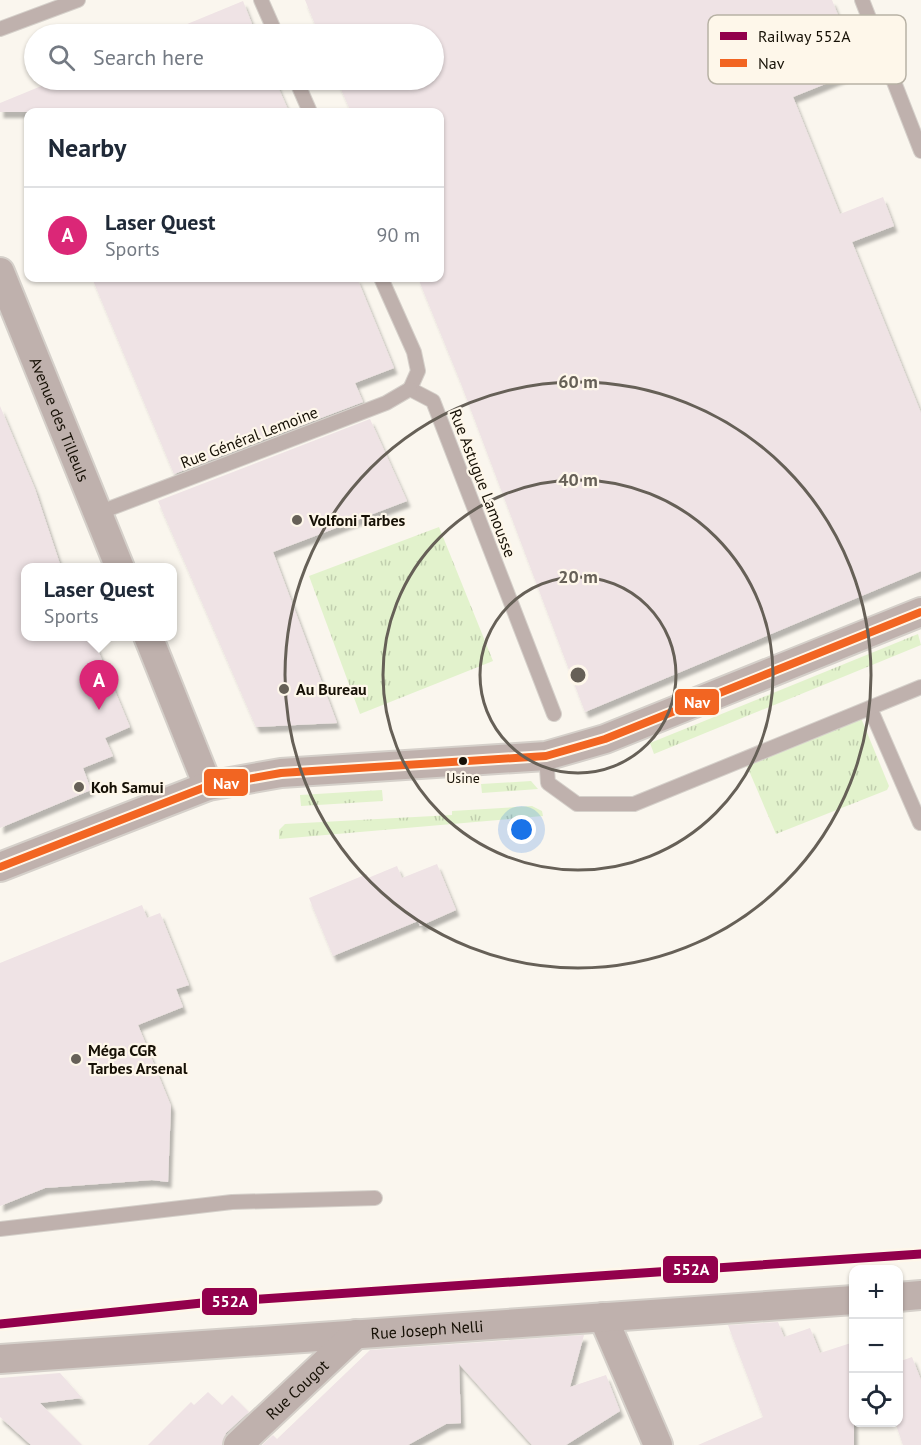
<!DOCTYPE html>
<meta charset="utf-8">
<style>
:root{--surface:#fff;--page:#f2f2f3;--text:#1f2937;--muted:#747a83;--line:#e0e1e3;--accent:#db2777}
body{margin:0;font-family:"PT Sans",sans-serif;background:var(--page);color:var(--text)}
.controls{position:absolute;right:18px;bottom:18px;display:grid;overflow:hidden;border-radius:12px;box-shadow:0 2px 4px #0004}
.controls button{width:54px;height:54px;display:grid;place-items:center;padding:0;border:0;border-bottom:2px solid var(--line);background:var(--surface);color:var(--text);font:30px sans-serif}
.you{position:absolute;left:522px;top:830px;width:21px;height:21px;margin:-15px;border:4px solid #fff;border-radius:50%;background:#1a73e8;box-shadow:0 0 0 9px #1a73e833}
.badge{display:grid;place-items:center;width:39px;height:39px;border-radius:50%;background:var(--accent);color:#fff;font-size:20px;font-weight:700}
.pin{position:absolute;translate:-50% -50px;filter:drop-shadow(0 2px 3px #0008)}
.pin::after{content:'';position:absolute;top:32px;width:21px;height:18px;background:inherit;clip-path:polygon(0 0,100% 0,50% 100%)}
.popup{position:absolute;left:21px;top:563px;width:156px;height:78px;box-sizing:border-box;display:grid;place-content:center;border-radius:12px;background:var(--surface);filter:drop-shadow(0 2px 4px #0005);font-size:20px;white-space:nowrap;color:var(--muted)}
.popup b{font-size:22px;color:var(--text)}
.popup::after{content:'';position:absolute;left:50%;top:100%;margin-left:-12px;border:12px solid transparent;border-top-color:var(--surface)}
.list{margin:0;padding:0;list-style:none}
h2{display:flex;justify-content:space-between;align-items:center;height:78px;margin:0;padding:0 24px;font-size:26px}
h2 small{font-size:20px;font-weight:400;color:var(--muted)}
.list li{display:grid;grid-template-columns:39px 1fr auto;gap:18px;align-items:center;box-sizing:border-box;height:96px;padding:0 24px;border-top:2px solid var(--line)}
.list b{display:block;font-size:22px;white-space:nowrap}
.list p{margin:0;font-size:20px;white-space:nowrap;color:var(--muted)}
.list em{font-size:20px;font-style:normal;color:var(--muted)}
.icon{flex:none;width:33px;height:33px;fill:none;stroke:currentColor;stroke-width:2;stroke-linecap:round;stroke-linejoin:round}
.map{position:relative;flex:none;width:921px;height:1445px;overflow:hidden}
.search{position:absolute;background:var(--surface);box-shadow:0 2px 4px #0004;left:24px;top:24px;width:420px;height:66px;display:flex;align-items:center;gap:15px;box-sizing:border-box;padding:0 21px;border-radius:33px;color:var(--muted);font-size:22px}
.panel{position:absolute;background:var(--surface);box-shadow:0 2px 4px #0004;left:24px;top:108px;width:420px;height:174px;border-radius:12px}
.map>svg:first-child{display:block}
.grass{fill:url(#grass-tufts)}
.building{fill:#efe3e5;filter:url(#shadow)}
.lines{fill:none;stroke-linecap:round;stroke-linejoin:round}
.service-casing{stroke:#d5d0ca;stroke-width:16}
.minor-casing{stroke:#d5d0ca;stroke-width:32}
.service{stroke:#bfb1ad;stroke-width:14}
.minor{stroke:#bfb1ad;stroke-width:28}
.bus-1-casing{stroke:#fef7ea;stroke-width:12}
.bus-1{stroke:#f26522;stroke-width:8}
.rail-1-casing{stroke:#fef7ea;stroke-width:14}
.rail-1{stroke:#92004c;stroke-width:9}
.ring{fill:none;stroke:#666057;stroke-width:3}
.poi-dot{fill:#666057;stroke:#fef7ea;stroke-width:2}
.bus-dot{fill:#161005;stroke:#fef7ea;stroke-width:2}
.labels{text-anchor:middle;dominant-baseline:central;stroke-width:4.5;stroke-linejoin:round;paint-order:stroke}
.bus-label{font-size:14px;fill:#161005;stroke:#fef7ea}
.street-label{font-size:16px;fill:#161005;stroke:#fef7ea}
.poi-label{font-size:16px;font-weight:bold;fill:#161005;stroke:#fef7ea;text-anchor:start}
.key{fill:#fef7ea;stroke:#b8b2a5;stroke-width:1.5}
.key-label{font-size:16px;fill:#161005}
.centre{fill:#666057;stroke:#fef7ea;stroke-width:3}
.ring-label{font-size:18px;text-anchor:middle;font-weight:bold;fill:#666057;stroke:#fef7ea;stroke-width:4.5;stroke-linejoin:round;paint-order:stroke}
.line-badge{stroke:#fef7ea;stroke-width:2}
.badge-label{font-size:16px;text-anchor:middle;font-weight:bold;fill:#fff}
</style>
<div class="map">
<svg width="921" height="1445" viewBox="0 0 921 1445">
<defs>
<pattern id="grass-tufts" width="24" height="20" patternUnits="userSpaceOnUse" patternTransform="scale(1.5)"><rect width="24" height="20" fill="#e2f2cc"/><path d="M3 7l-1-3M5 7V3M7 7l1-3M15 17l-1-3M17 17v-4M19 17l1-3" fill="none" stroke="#c1ceae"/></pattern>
<filter id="shadow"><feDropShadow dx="3.5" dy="6" stdDeviation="1.5" flood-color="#0004"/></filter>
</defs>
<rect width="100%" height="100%" fill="#faf6ee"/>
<g class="grass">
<polygon points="439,527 493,661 360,714 309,576"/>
<polygon points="918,634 921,645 654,754 650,743"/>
<polygon points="861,718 889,786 887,790 776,834 747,766"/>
<polygon points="531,781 538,789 482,793 481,784"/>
<polygon points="382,790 383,801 301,806 300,795"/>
<polygon points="532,806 542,811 543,816 279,839 279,830 285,824 452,815 452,811"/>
</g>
<g class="building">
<polygon points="305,0 832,0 860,70 793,97 840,214 883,197 894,226 852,242 921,413 921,571 585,712 460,381 418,278 440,278 440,112 351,112 337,80 434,80 434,34 319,34"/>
<polygon points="243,1 256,34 163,34"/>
<polygon points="56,80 275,80 289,112 0,112 0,103"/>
<polygon points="92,278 357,278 394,368 355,383 363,402 174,474"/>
<polygon points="0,406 35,489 61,567 26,567 26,636 92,636 130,727 105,738 113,756 83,768 91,790 0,828"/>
<polygon points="370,419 407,501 273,552 337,723 256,727 158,501"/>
<polygon points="437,864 456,910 420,926 418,921 333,956 309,898 367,874 368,878 397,866 402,878"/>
<polygon points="142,905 147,918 160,913 189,985 176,989 183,1007 138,1025 171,1106 168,1182 152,1180 45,1188 0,1206 0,963"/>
<polygon points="778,1322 784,1337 810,1328 820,1353 854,1342 854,1445 698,1445 763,1417 728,1325"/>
<polygon points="584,1335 570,1387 606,1375 620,1411 566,1445 532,1445 459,1364 461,1423 446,1424 408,1445 262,1445 273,1435 277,1439 370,1350"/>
<polygon points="912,1357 921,1380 921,1445 903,1445 895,1422 898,1422 898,1362"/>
<polygon points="60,1373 82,1398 40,1403 82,1445 31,1445 0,1417 0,1378"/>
<polygon points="208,1392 222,1405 232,1395 249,1412 226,1433 222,1445 148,1445 191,1402 194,1405"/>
</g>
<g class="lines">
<g class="service-casing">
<g id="service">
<polyline points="261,0 276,34"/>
<polyline points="862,0 921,151"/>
<polyline points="0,29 78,0"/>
<polyline points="296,80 310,112"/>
<polyline points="381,278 414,352 418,371 410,389 433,401 554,714"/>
<polyline points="98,513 386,403 410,389"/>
<polyline points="870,708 920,823"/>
<polyline points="546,756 548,783 577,804 634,804 921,687"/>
<polyline points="0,1229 232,1202 375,1198"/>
</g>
</g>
<g class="minor-casing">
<g id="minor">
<path id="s1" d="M0 272 120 568"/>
<polyline points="148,636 208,786"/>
<polyline points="0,867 208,786 281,773 546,756 605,739 921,612"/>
<polyline points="898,1297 921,1295"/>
<polyline points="603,1317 658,1445"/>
<path id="s2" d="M0 1359 854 1300"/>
<path id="s3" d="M238 1445 356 1334"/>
</g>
</g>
<use href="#service" class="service"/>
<use href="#minor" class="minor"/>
<g class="bus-1-casing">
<polyline id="bus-1" points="0,867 208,786 281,773 546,756 605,739 921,612"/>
</g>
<use href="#bus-1" class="bus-1"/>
<g class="rail-1-casing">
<polyline id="rail-1" points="0,1324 202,1303 921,1254"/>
</g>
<use href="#rail-1" class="rail-1"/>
</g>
<g class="ring">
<circle cx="578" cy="675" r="98"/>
<circle cx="578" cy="675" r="195"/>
<circle cx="578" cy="675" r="293"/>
</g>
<g class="poi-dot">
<circle cx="297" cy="520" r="6"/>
<circle cx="284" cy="689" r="6"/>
<circle cx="79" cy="787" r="6"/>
<circle cx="76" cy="1059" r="6"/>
</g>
<circle class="bus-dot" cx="463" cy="761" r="5"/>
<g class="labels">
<g class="bus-label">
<text x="463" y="778">Usine</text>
</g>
<g class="street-label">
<text stroke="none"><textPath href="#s1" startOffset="159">Avenue des Tilleuls</textPath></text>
<text transform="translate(249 437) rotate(-21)">Rue Général Lemoine</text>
<text transform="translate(483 483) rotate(69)">Rue Astugue Lamousse</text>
<text stroke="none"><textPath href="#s2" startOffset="428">Rue Joseph Nelli</textPath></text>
<text stroke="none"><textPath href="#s3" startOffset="81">Rue Cougot</textPath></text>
</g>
<g class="poi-label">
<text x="309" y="520">Volfoni Tarbes</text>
<text x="296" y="689">Au Bureau</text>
<text x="91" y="787">Koh Samui</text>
<text x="88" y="1050">Méga CGR<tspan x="88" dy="18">Tarbes Arsenal</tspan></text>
</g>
</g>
<rect x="708" y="15" width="198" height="69" rx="9" class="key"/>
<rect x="720" y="32" width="27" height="8" fill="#92004c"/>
<rect x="720" y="59" width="27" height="8" fill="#f26522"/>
<g class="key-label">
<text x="758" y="42">Railway 552A</text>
<text x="758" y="69">Nav</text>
</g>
<circle cx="578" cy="675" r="9" class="centre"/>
<g class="ring-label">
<text x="578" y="388">60 m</text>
<text x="578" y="486">40 m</text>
<text x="578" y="583">20 m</text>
</g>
<g class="line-badge">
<rect x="674" y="688" width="46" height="28" rx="6" fill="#f26522"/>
<rect x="203" y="768" width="46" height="29" rx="6" fill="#f26522"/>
<rect x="662" y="1255" width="57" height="29" rx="6" fill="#92004c"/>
<rect x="201" y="1287" width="57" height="29" rx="6" fill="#92004c"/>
</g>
<g class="badge-label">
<text x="697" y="708">Nav</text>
<text x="226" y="789">Nav</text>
<text x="691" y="1275">552A</text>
<text x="230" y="1307">552A</text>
</g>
</svg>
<div class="controls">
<button>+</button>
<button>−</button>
<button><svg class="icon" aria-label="locate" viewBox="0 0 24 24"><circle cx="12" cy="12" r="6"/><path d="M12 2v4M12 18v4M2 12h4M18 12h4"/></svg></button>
</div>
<div class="you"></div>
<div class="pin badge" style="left:99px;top:710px">A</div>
<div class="popup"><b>Laser Quest</b>Sports</div>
<div class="search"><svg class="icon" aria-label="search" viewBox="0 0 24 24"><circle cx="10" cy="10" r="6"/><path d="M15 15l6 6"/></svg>Search here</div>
<section class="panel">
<h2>Nearby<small></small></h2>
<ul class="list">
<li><span class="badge">A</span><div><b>Laser Quest</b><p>Sports</p></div><em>90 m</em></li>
</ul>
</section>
</div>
